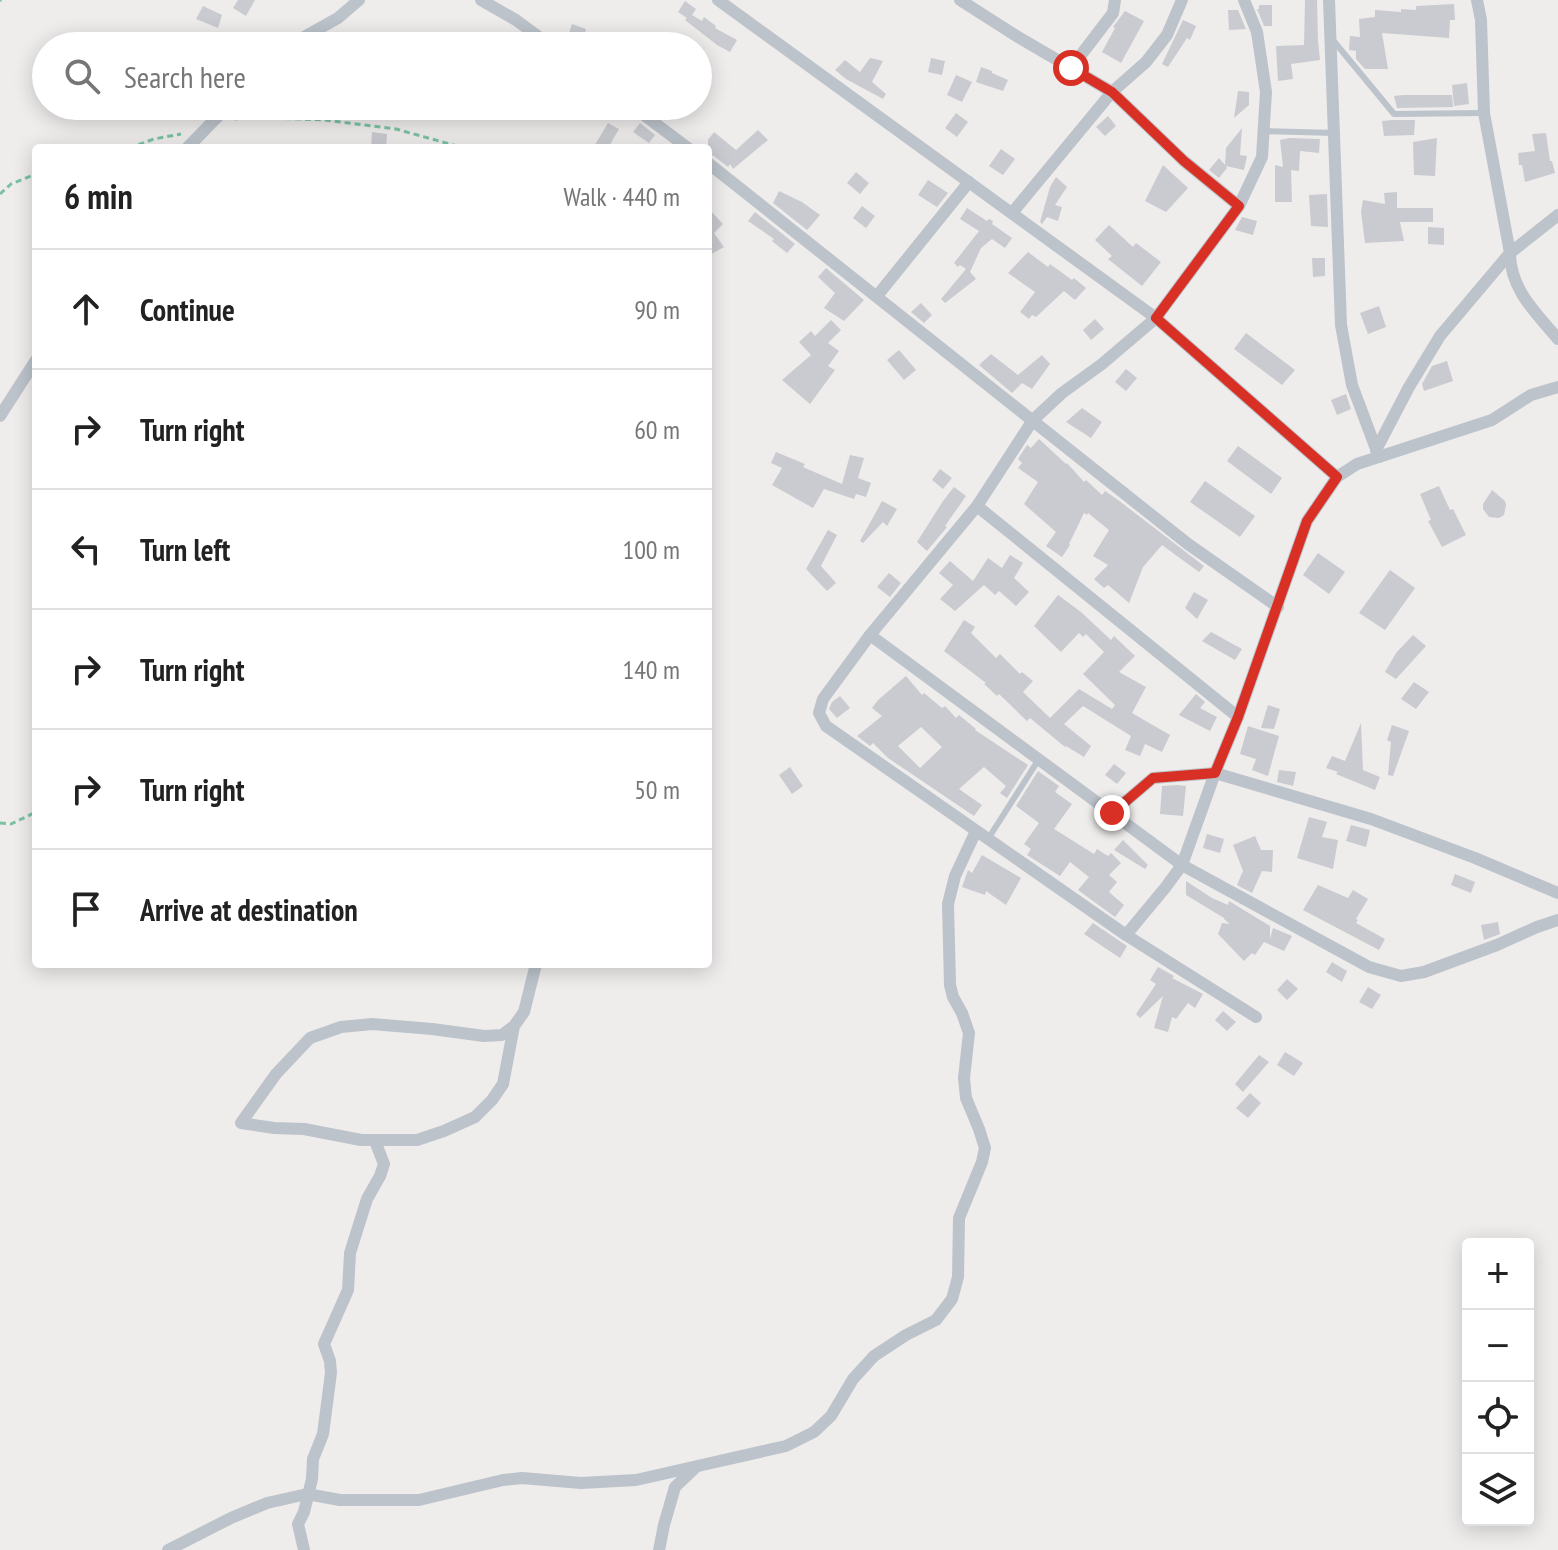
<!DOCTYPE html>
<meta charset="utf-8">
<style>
:root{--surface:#fff;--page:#f6f6f6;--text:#222;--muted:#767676;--line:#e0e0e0}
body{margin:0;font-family:"PT Sans Narrow",sans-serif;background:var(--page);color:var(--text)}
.controls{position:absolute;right:24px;bottom:24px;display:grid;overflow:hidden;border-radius:8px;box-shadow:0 4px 20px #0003}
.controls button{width:72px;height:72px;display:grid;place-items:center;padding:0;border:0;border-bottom:2px solid var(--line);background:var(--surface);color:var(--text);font:40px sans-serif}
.stop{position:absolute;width:24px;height:24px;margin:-18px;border:6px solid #d93025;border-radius:50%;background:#fff}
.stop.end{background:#d93025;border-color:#fff;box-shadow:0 2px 8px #0008}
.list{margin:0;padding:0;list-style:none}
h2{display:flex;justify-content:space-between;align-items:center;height:104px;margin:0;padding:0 32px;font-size:34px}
h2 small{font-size:26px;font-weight:400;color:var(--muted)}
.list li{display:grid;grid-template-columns:52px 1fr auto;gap:24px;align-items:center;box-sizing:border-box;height:120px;padding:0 32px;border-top:2px solid var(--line)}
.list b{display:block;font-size:30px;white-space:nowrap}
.list em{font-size:26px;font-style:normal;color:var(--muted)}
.icon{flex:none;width:44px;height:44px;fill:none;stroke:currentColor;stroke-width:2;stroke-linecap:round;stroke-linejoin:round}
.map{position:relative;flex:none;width:1558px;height:1550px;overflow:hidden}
.search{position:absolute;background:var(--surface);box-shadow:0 4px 20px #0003;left:32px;top:32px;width:680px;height:88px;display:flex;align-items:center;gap:20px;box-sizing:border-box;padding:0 28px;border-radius:44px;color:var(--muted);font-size:30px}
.panel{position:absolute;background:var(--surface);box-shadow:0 4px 20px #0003;left:32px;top:144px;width:680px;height:824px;border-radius:8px}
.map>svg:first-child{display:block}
.building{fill:#cacbd0;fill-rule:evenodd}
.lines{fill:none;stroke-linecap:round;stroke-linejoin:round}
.path{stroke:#7bc2a3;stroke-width:3;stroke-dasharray:6 4;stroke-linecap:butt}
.service{stroke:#bcc3ca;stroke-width:6}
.minor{stroke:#bcc3ca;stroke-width:12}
.route{stroke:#d93025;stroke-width:10}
</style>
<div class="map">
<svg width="1558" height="1550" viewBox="0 0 1558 1550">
<rect width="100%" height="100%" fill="#efecec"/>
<g class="building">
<polygon points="238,0 255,0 246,16 233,8"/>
<polygon points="1305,0 1317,0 1318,41 1320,60 1291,64 1293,79 1278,81 1276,46 1304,45"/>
<polygon points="685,1 696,9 692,15 702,21 704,17 716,26 715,28 737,40 730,52 717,45 685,20 687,18 678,12"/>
<polygon points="1454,4 1455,20 1450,20 1449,38 1382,33 1388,69 1365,69 1356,59 1356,51 1349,50 1350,36 1360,37 1359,19 1375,17 1375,10 1401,12 1401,9 1416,10 1416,6"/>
<polygon points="1259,5 1272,5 1272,26 1264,26 1257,9 1259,9"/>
<polygon points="203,6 222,15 218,28 196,19"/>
<polygon points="1228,10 1238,10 1246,29 1229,30"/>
<polygon points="1125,11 1144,21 1121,63 1102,52 1115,28 1113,27"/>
<polygon points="1183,20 1196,26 1190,40 1187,38 1168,67 1162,64"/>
<polygon points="572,24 586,29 582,44 567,39"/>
<polygon points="870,58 883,61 872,82 886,94 883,99 846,79 835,70 845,60 860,72"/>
<polygon points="931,58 945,61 942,75 928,72"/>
<polygon points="981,67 992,71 992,73 1008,80 1003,91 976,82"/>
<polygon points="956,75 972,82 962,102 947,95"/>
<polygon points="1467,83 1469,104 1454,106 1452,85"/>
<polygon points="1238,91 1249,92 1249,105 1234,118"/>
<polygon points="1403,95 1452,95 1453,107 1397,108 1394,96"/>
<polygon points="956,113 968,122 957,137 945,128"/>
<polygon points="1108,116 1116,126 1105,136 1096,127"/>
<polygon points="1392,120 1415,120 1414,135 1384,136 1382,121"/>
<polygon points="608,123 619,129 608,148 593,148"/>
<polygon points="640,123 655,135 649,143 633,132"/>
<polygon points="1242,128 1240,155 1247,156 1244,170 1226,166 1227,168 1219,178 1209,170 1219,158 1225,165 1226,148"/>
<polygon points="758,130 768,140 733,169 730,164 728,167 714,156 708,154 708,140 714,132 736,150"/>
<polygon points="372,132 387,134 386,148 371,148"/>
<polygon points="1546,133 1550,161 1552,161 1555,173 1525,182 1522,165 1519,165 1518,153 1535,151 1532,134"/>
<polygon points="1289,138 1320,139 1319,153 1300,151 1299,171 1291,170 1292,202 1275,202 1275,165 1283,167 1280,140"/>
<polygon points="1437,138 1435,176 1414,175 1413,142"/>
<polygon points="1001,149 1015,159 1003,175 989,166"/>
<polygon points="1163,165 1188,188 1166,212 1145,201"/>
<polygon points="856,172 869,183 860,194 847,183"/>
<polygon points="1056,177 1067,187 1055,205 1062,207 1058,221 1047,217 1042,224 1040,222 1050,187"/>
<polygon points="928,180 948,193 937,207 918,195"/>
<polygon points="779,191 802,202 820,215 809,228 807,230 773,203"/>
<polygon points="1397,192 1397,208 1433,208 1433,222 1400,222 1404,241 1365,243 1361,212 1363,200 1385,204 1384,193"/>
<polygon points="1327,194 1328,227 1311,226 1309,195"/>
<polygon points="862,206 875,216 866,228 853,218"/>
<polygon points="708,208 723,224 714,233 724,247 708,256"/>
<polygon points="967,208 987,221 989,219 993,221 992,224 1012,238 1005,248 992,239 981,248 970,272 976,279 945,303 941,299 966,269 960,265 958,267 954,263 979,231 960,219"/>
<polygon points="755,212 795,244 787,253 772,241 774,239 748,221"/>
<polygon points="1242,217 1257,221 1253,235 1235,230"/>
<polygon points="1109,225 1133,247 1136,243 1161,262 1142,286 1108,259 1112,256 1095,240"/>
<polygon points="1428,227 1444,228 1444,245 1428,244"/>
<polygon points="1028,252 1048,267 1050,264 1072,280 1074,278 1086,288 1075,300 1064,291 1036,317 1032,315 1029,319 1020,312 1035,292 1008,273"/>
<polygon points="1312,258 1325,258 1325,276 1313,277"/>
<polygon points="826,268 864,300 844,321 824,308 835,293 818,277"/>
<polygon points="921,303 932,315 924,323 911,312"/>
<polygon points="1379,306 1386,327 1368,334 1360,313"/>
<polygon points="1095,319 1104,329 1091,340 1083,330"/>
<polygon points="831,320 841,330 828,343 839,351 828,366 835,370 810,404 782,380 811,355 799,342 811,331 815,336"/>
<polygon points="1246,333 1295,370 1282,385 1234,349"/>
<polygon points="899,350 916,370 904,380 887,360"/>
<polygon points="991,354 1018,375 1042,355 1050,364 1032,389 1022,383 1012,393 979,365"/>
<polygon points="1447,361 1453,381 1424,391 1422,384 1432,366"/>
<polygon points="1126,369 1137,378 1126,391 1115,382"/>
<polygon points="1346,394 1351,409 1337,415 1331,400"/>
<polygon points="1082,408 1102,422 1091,438 1066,422"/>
<polygon points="1039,439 1066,464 1067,463 1084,482 1086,480 1102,495 1105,491 1118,500 1204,566 1199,572 1162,545 1143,567 1129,603 1108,585 1104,588 1094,579 1108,565 1093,556 1109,530 1088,513 1087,515 1084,513 1069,544 1070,545 1062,557 1046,546 1056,532 1024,504 1038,482 1018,468 1022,463 1018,459 1027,445 1031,448"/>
<polygon points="1238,446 1282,478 1271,494 1227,461"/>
<polygon points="776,452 805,464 803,467 842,484 850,455 864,458 858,478 871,483 866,497 856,494 854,499 824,489 813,508 772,485 782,468 771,463"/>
<polygon points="940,469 952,478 943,489 932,480"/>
<polygon points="1205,481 1255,516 1240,537 1190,502"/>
<polygon points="1439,486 1450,510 1453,509 1466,535 1442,547 1428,521 1431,520 1420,494"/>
<polygon points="954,487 966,496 945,526 947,527 927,551 917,542 943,501"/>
<polygon points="1492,490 1505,501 1506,505 1504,515 1499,518 1489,517 1483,509 1483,504"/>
<polygon points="882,501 897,509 887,526 883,522 863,543 860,541"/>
<polygon points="828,530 837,535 821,566 836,583 827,591 806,569"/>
<polygon points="1318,553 1345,572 1329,594 1303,575"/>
<polygon points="1010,555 1023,563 1014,578 1029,592 1016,606 999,591 995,595 984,585 955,611 940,599 953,585 939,573 950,561 973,581 988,558 1002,568"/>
<polygon points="1390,570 1415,588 1385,630 1359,613"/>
<polygon points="889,573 901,583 890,597 877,587"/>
<polygon points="1194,592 1208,600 1197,619 1185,608"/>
<polygon points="1058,595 1081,612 1111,640 1114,636 1135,656 1119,672 1146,687 1132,713 1170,735 1162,752 1145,744 1140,756 1125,750 1131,736 1083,706 1064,724 1091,746 1084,757 1066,746 1065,747 1030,718 1027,721 999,694 997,696 984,684 986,683 944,651 964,620 975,627 971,633 996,658 1000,654 1020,674 1022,672 1033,681 1023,692 1050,718 1079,689 1112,709 1115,705 1083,674 1104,652 1086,634 1083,637 1079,633 1061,652 1034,626"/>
<polygon points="1211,632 1242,649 1235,660 1202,641"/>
<polygon points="1413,635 1426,646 1396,679 1385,672 1396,653"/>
<path d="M906 676 922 695 924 693 942 708 945 706 956 718 959 715 976 729 975 730 1028 765 1007 798 1000 793 1006 786 984 767 959 789 982 805 974 816 888 758 873 743 870 746 857 736 882 716 872 708 878 700ZM921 727 942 747 920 768 898 746Z"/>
<polygon points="1414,682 1429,692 1416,709 1401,699"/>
<polygon points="1196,694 1205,702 1200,708 1217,717 1210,731 1179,715"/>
<polygon points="840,696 850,708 837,718 829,709 832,702"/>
<polygon points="1268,705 1280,709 1274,729 1261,728"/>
<polygon points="1361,723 1363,770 1380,777 1375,790 1336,774 1338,772 1326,768 1332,756 1345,761"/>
<polygon points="1392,725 1409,731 1393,776 1388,775 1391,742 1387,740"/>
<polygon points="1248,726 1279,736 1268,776 1252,770 1256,759 1240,754"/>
<polygon points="1114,764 1126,773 1117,784 1105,775"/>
<polygon points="790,767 803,786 792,794 779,775"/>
<polygon points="1279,770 1296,772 1293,786 1277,782"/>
<polygon points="1038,771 1059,786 1055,792 1072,804 1054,829 1094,854 1097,849 1108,856 1111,853 1121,863 1109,875 1117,882 1109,892 1124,905 1115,917 1078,890 1089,877 1070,862 1060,876 1027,855 1031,849 1024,844 1039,823 1016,806"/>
<polygon points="1178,785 1186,786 1183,816 1160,814 1162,786"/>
<polygon points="1309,817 1327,822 1322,837 1338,840 1333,869 1297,858"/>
<polygon points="1351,825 1370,830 1366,847 1346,841"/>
<polygon points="1207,834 1224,839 1220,853 1203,848"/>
<polygon points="1255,836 1261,850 1273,850 1272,872 1262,871 1252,893 1237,885 1243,871 1233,845"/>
<polygon points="1123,840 1148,865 1145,869 1114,850"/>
<polygon points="982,855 1021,878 1006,905 986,891 985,895 962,887 968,870 972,873"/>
<polygon points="1455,874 1475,882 1471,893 1451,885"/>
<polygon points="1186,881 1212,898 1228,905 1229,901 1270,926 1270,939 1273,928 1292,936 1284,951 1264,942 1255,955 1252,953 1244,961 1218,934 1222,923 1230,924 1224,919 1224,918 1186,895"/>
<polygon points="1318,885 1348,898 1353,890 1368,899 1356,919 1358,920 1356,923 1385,939 1379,950 1303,910"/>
<polygon points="1498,922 1500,934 1484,940 1481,925"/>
<polygon points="1093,923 1127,946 1120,958 1084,934"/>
<polygon points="1332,962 1347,971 1342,982 1326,972"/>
<polygon points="1158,967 1174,976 1172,978 1203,994 1195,1008 1188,1003 1176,1019 1172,1017 1168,1032 1154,1028 1163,996 1140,1018 1136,1014 1156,984 1150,980"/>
<polygon points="1287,979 1298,989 1287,1000 1277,990"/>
<polygon points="1368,987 1381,995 1372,1009 1359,1002"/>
<polygon points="1223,1011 1236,1022 1227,1031 1215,1020"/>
<polygon points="1285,1052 1303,1063 1294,1076 1277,1065"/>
<polygon points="1259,1055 1269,1062 1243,1092 1235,1084"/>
<polygon points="1250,1093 1261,1103 1248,1118 1236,1108"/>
</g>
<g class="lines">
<g class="path">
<polyline points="0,1 1,0"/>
<polyline points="235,119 250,117 325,120 396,129 464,148"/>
<polyline points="129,148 154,139 181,134"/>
<polyline points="0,194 11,184 36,174"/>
<polyline points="0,823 11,824 36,812"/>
</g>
<g class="service">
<polyline points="1332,39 1394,114 1484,113"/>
<polyline points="1264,131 1335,133"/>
<polyline points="988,839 1039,759"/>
</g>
<g class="minor">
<polyline points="481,0 516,20 551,46"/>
<polyline points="718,0 1156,318 1337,477"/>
<polyline points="960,0 1018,37 1112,92 1184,161 1239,206"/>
<polyline points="1244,0 1257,32 1266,92 1262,157 1239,206 1156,318 1102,364 1062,393 1033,420 977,506 870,635 823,699 819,713 826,726 1126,935 1256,1017"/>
<polyline points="1329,0 1341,325 1352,385 1379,457"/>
<path d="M1477 0 1481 20 1484 113 1510 253C1510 289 1536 313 1558 339"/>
<polyline points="288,46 338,18 359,0"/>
<polyline points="1071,68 1113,13 1115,0"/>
<polyline points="632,106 688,148"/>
<polyline points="187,148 228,106"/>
<polyline points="708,163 1188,544 1278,607"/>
<polyline points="1012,213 1112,92 1146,62 1167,35 1182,0"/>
<polyline points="877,296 969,182"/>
<polyline points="0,416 36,360"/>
<polyline points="1376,450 1409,387 1440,336 1510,253 1558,215"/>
<polyline points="977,506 1238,717"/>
<polyline points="870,635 1182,865 1369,967 1401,976 1424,972 1497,945 1537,927 1558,920"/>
<polyline points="1112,813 1153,778 1215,773 1371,819 1475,858 1558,893"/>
<polyline points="1126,935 1165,888 1182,865 1215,773 1238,717 1307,521 1337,477 1357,464 1492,420 1531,395 1558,387"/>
<polyline points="514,1026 503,1084 492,1100 475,1117 444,1131 417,1140 361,1140 304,1129 274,1128 241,1123 276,1074 310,1038 341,1027 372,1024 432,1029 484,1036 502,1035 514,1026 524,1012 536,964"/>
<polyline points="168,1550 231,1518 267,1503 307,1494 340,1500 419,1500 503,1480 522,1478 581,1483 636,1480 786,1446 814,1432 831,1416 853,1379 874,1356 906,1335 936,1320 952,1299 958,1277 959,1218 982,1162 985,1148 979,1129 966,1098 964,1078 969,1033 962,1013 953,997 950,985 948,904 955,876 976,831"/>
<polyline points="304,1550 298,1524 304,1512 312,1479 313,1459 323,1434 331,1373 330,1361 324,1344 348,1290 350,1253 367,1199 380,1176 384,1164 375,1141"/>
<polyline points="659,1550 664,1525 675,1487 695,1468"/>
</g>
</g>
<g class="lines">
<polyline class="route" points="1071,68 1112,92 1184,161 1239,206 1156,318 1337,477 1307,521 1238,717 1215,773 1153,778 1112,813"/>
</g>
</svg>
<div class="controls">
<button>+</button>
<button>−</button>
<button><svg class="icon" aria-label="locate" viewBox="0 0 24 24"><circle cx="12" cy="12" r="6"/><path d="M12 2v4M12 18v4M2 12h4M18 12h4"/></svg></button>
<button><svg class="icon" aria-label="layers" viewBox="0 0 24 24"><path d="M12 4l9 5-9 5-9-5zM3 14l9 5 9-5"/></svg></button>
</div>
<div class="stop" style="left:1071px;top:68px"></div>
<div class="stop end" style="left:1112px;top:813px"></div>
<div class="search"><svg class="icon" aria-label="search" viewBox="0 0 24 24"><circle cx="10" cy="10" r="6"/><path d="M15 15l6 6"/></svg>Search here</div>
<section class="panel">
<h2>6 min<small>Walk · 440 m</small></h2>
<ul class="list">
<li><svg class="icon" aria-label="ahead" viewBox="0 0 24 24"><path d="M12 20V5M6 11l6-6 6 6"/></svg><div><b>Continue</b></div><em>90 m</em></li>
<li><svg class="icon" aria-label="right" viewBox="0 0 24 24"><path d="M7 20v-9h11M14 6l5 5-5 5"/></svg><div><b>Turn right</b></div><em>60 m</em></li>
<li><svg class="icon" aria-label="left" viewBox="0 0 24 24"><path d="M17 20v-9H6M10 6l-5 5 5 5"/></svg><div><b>Turn left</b></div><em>100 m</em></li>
<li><svg class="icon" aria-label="right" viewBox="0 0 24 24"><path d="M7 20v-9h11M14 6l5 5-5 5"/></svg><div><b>Turn right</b></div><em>140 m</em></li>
<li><svg class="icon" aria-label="right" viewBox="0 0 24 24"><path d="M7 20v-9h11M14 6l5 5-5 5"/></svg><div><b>Turn right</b></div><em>50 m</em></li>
<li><svg class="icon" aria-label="arrive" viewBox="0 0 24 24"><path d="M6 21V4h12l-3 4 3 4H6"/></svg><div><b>Arrive at destination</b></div></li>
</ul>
</section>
</div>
